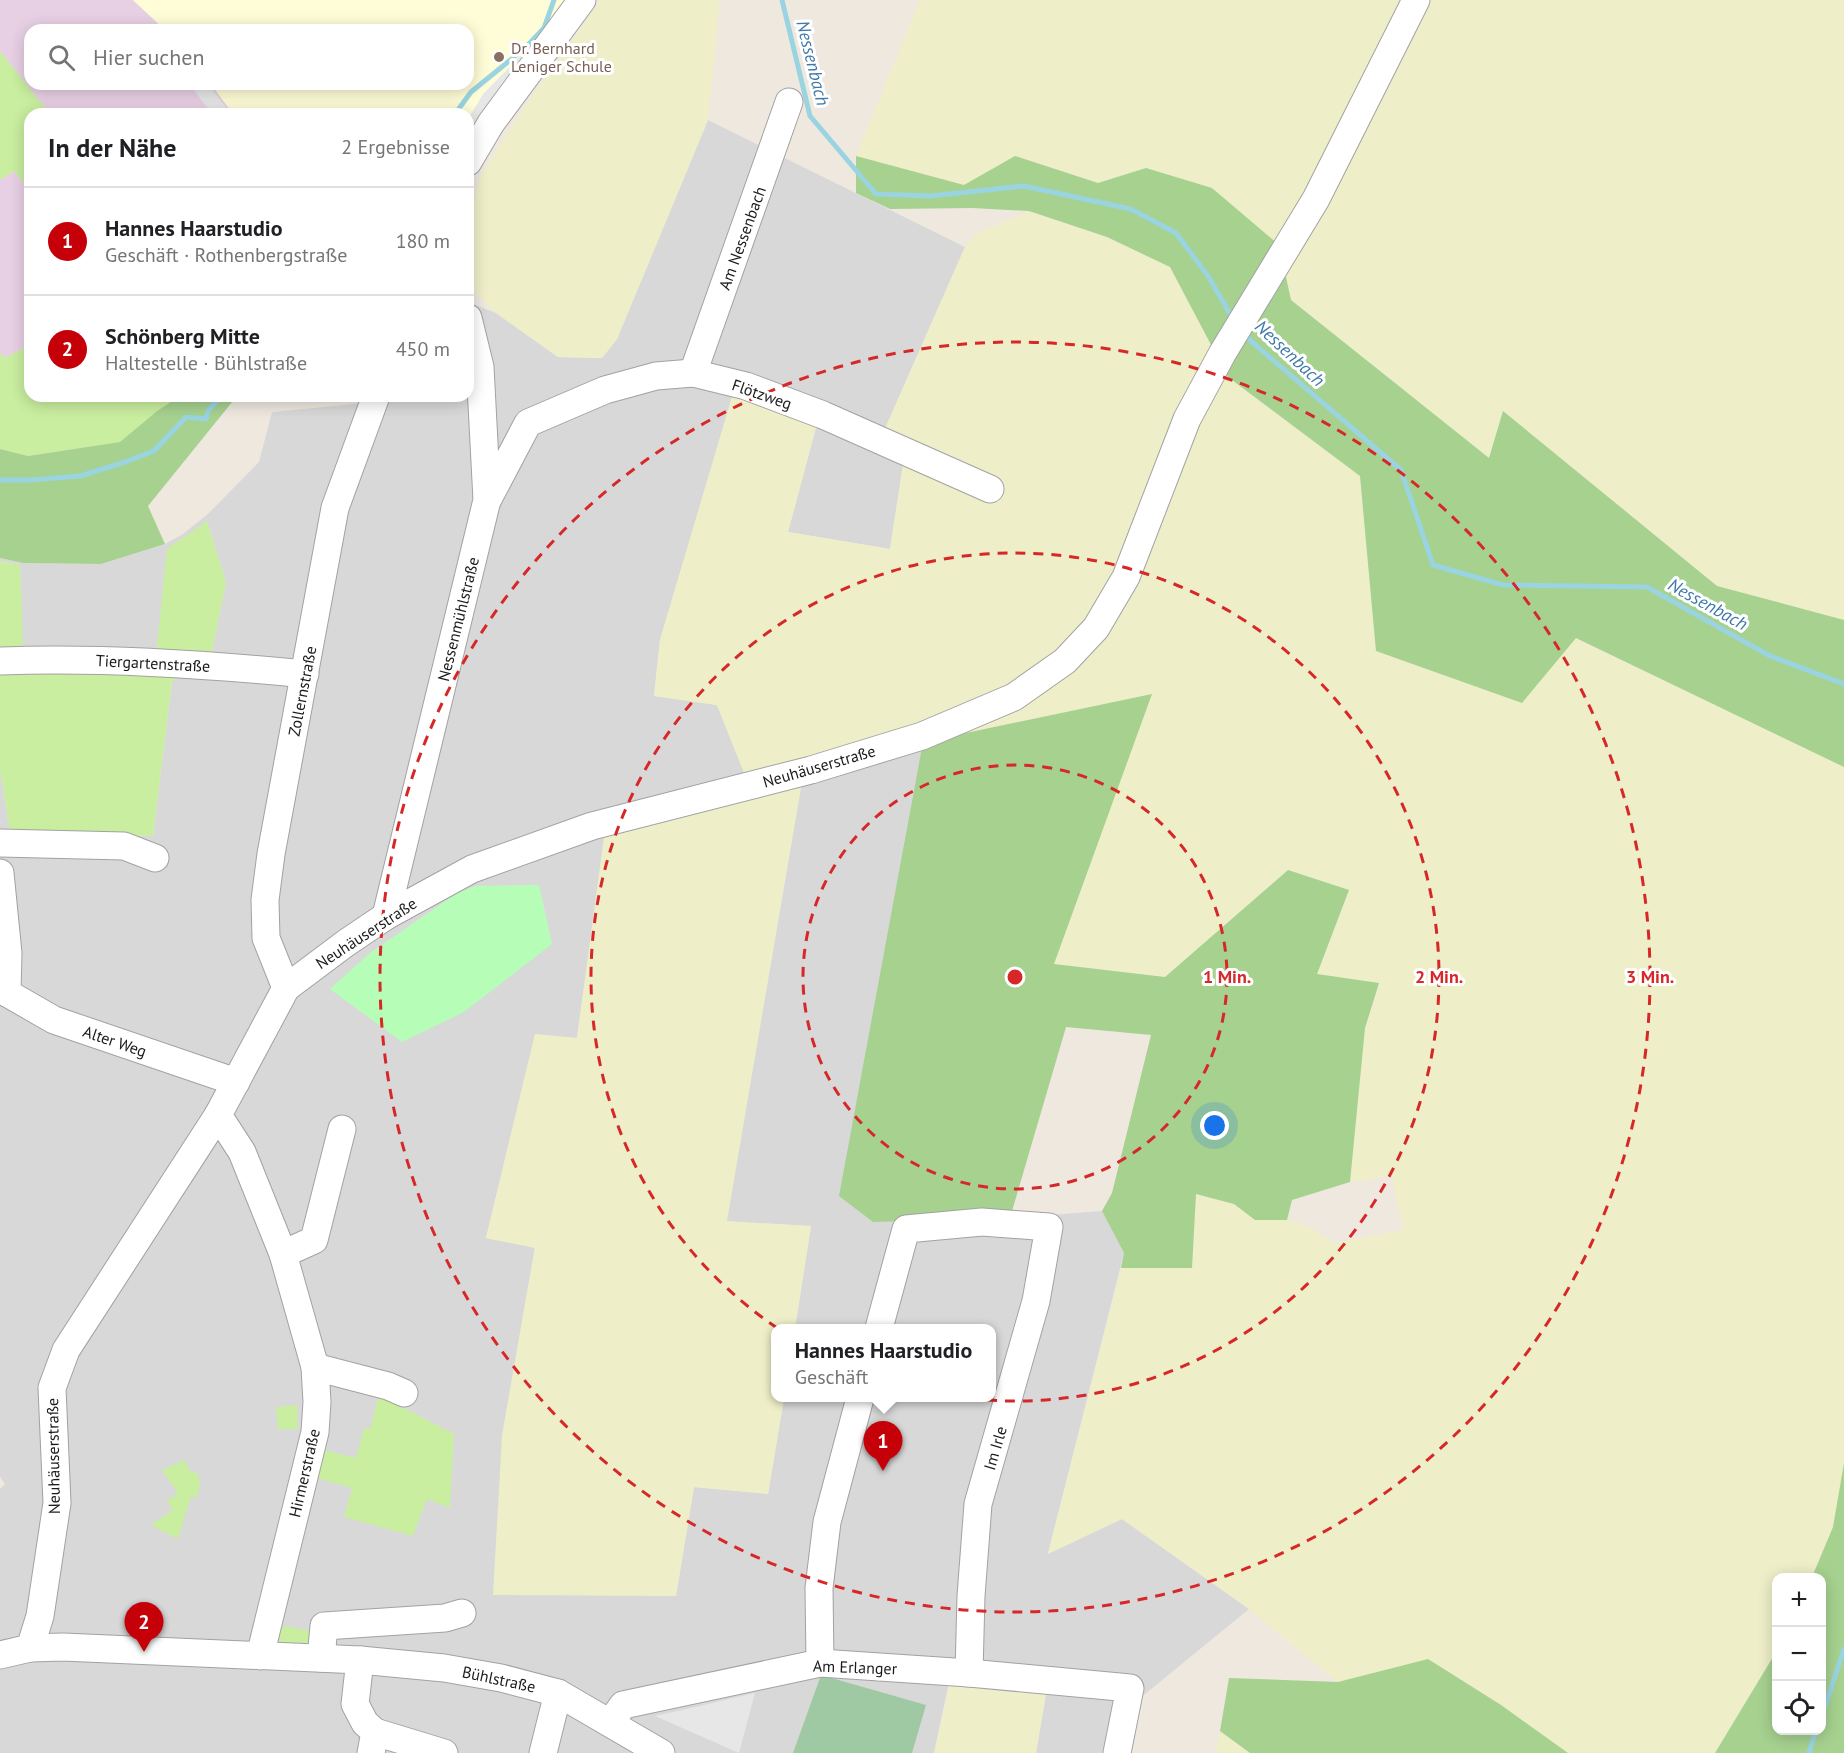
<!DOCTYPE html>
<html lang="de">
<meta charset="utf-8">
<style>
:root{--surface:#fff;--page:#f6f6f6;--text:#202124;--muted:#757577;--line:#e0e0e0;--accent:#c60009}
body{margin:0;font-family:"PT Sans",sans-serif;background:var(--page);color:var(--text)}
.controls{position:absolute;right:18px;bottom:18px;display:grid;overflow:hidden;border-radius:12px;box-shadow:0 3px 15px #0003}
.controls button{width:54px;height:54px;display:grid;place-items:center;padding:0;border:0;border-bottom:2px solid var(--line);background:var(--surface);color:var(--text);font:30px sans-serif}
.you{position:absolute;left:1215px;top:1126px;width:21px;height:21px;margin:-15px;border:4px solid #fff;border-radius:50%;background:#1a73e8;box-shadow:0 0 0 9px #1a73e833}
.badge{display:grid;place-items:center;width:39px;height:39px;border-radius:50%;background:var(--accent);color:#fff;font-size:20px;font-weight:700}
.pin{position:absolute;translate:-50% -50px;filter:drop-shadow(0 2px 3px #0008)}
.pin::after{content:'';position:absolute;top:32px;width:21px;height:18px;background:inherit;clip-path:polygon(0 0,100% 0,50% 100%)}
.popup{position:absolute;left:771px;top:1324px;width:225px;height:78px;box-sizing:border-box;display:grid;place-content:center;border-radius:12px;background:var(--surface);filter:drop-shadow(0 2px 4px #0005);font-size:20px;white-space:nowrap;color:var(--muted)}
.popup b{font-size:22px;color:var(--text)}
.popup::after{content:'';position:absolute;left:50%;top:100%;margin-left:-12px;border:12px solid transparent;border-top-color:var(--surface)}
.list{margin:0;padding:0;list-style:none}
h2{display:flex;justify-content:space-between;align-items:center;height:78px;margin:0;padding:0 24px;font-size:26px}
h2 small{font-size:20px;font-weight:400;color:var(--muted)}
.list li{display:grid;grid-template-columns:39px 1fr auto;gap:18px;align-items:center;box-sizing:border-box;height:108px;padding:0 24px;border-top:2px solid var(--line)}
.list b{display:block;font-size:22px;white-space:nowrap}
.list p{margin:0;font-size:20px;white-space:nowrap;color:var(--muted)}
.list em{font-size:20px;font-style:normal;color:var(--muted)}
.icon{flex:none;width:33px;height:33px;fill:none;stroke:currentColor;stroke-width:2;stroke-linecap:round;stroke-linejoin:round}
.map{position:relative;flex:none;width:1844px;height:1753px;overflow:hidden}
.search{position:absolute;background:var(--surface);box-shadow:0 3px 15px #0003;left:24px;top:24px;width:450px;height:66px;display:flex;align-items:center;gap:15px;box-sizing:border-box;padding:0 21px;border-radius:18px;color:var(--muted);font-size:22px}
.panel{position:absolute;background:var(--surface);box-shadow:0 3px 15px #0003;left:24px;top:108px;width:450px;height:294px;border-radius:18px}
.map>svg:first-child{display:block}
.residential{fill:#d9d8d8}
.industrial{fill:#e8d0e4}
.education{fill:#fffdd7}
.farmland{fill:#eeefc8}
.grass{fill:#c9ee9f}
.forest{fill:#a6d18f}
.cemetery{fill:#9ec9a2}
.park{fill:#b6feb8}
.parking{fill:#e7e7e7}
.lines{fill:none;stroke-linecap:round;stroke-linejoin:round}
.stream{stroke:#9ad4e0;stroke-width:5}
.minor-casing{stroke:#a2a2a2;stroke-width:29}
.minor{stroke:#fff;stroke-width:27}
.ring{fill:none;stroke:#d62828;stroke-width:3;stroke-dasharray:10 8}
.education-dot{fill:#8d6e63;stroke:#fff;stroke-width:2}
.labels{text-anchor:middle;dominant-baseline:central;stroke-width:6;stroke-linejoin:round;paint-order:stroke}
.education-label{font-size:16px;fill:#785e54;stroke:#fff;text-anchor:start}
.street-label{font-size:16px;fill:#1b1b1b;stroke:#fff}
.water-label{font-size:18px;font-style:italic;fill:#3e79aa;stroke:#fff}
.centre{fill:#d62828;stroke:#fff;stroke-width:3}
.ring-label{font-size:18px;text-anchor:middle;font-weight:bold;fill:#d62828;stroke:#fff;stroke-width:6;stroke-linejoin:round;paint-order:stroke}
</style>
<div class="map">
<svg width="1844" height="1753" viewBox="0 0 1844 1753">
<rect width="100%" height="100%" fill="#eee8df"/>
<polygon class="residential" points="708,120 965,247 884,431 905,452 890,549 788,532 818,420 734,391 660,640 654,696 717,705 749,785 608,816 577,1038 535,1035 486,1238 535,1247 502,1436 676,1596 694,1487 768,1494 784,1398 991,1398 991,1328 795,1328 811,1226 726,1222 801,787 923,742 1010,1218 1102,1211 1124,1253 1048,1553 1122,1519 1249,1609 1139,1699 1128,1753 1036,1753 1047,1688 949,1682 934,1753 0,1753 0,1489 5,1484 0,1477 0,769 10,832 153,836 172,681 211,656 226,582 207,521 154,676 23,670 20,565 0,561 0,558 23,563 101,564 165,544 183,534 209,513 259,462 272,412 365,403 368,396 468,396 468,302 496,313 558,357 602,358 617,339"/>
<g class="industrial">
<polygon points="0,0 133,0 165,30 30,30 30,84 211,84 233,114 50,114 0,51"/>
<polygon points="14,171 27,187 30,185 30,345 4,358 0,352 0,180"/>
</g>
<polygon class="education" points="133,0 569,0 468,149 468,114 233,114 211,84 468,84 468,30 165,30"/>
<g class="farmland">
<polygon points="599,0 720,0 708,120 617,339 602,358 558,357 496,313 474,291 468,253 468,224 481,175 528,102 595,8"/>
<polygon points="920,0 1844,0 1844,620 1717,586 1504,412 1490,459 1291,300 1279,245 1146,168 1098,183 1015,156 964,185 856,156"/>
<polygon points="1029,211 1107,237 1170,267 1228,377 1360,476 1376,651 1575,638 1844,767 1844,1463 1833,1527 1812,1577 1776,1578 1776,1652 1715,1753 1568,1753 1501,1705 1428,1659 1338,1682 1249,1609 1122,1519 1048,1554 1121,1268 1192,1267 1196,1194 1234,1204 1255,1220 1291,1220 1311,1228 1334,1243 1403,1230 1392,1176 1350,1182 1365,1028 1379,984 1317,975 1349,890 1288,870 1165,977 1054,964 1151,695 923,742 801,787 727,1221 811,1226 795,1328 775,1328 775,1398 784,1398 768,1494 694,1487 676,1596 493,1595 502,1436 535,1248 486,1238 535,1034 577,1038 607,815 749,785 717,705 654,696 660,640 734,390 818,420 788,532 890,549 905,452 884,431 965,247 976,234"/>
<polygon points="950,1682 1047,1688 1036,1753 934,1753"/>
<polygon points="1220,1731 1250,1753 1216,1753"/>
</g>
<g class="grass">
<polygon points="0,51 50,114 30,114 30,185 27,187 14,171 0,180"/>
<polygon points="30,345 30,396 180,396 157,411 120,442 28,456 0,449 0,352 4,358"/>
<polygon points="207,521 226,582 211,656 172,681 153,836 10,832 0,769 0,561 20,565 24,670 154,675 167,549"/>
<polygon points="379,1395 454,1434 450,1508 427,1499 413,1536 344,1517 352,1488 316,1478 323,1450 356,1458 364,1428 370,1429"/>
<polygon points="297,1405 298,1429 278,1429 276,1407"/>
<polygon points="185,1460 190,1471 198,1474 200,1485 197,1498 191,1496 178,1539 151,1525 173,1510 167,1501 178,1493 162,1470"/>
<polygon points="278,1625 311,1631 309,1647 281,1644 277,1634"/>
</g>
<g class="forest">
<polygon points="856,156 964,185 1015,156 1098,183 1146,168 1212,188 1279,245 1291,300 1489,458 1503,411 1717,586 1844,620 1844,767 1576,638 1522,703 1376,651 1360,476 1228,377 1170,267 1107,237 1029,211 972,208 890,209 856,193"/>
<polygon points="180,396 237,396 148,506 165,544 101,564 23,563 0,558 0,449 28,456 120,442 157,411"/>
<polygon points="1152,694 1054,964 1165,977 1288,870 1349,890 1317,974 1379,983 1365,1028 1350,1182 1292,1200 1287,1220 1255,1220 1234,1204 1196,1194 1192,1268 1121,1268 1124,1253 1102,1211 1112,1193 1151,1035 1066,1027 1010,1218 873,1222 839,1196 923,742"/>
<polygon points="1844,1463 1844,1753 1715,1753 1776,1652 1776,1730 1822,1730 1822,1578 1812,1577 1833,1527"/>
<polygon points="1428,1659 1501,1705 1568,1753 1250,1753 1220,1731 1229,1678 1338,1682"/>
</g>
<polygon class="cemetery" points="821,1675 926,1705 912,1753 793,1753"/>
<polygon class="park" points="539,885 552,944 464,1012 402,1042 330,989 370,953 457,893 476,886"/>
<g class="parking">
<polygon points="527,49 534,52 468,142 468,119 483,94"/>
<polygon points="189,84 208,84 231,114 212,114"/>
<polygon points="755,1693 739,1753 655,1716 691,1708"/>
</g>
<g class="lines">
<g class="stream">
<polyline points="782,0 810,116 876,194 930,196 1024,186 1131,209 1176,233 1208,276 1233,319"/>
<polyline points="455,114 471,92 525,48 544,28 554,0"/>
<polyline points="1245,334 1252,342 1401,470 1433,565 1503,585 1647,587 1770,656 1844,684"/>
<polyline points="0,480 30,480 80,476 125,462 154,451 186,417 206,419 208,411 221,396"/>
<polyline points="1822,1715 1844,1649"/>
<polyline points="1809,1753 1816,1730"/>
</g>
<g class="minor-casing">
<g id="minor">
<polyline points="468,162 491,123 582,0"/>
<polyline points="693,373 789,102"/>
<polyline points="488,499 528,423 605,390 656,376 693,373 746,386 823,415 990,489"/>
<path d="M0 661C102 657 204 664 305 674"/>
<polyline points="0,843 124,846 155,858"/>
<polyline points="0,873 8,953 7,993"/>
<polyline points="386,916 487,500 480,367 468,318"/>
<polyline points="286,988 266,938 265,900 271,854 335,508 376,396"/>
<polyline points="0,989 54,1020 236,1082"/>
<polyline points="218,1115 242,1152 283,1254 315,1367 317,1402 315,1432 260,1656"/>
<polyline points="283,1254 314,1240 342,1129"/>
<polyline points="879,1328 906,1229 982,1222 1049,1227 1036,1301 978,1504 971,1596 969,1673"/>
<polyline points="315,1367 388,1386 404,1393"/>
<polyline points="30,1648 40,1616 57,1503 52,1388 66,1350 218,1115 286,988 346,943 386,916 472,869 592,826 811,770 922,736 1014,697 1065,661 1096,628 1126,577 1187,419 1222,354 1316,199 1416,0"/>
<polyline points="0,1655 30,1648 63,1647 360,1660 444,1668 501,1678 558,1693 661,1753"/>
<polyline points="321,1658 324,1626 445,1618 462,1613"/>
<polyline points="360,1660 355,1704 365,1723 375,1732 371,1753"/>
<polyline points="820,1663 819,1588 827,1522 860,1398"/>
<polyline points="610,1723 623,1705 820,1663 969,1673 1130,1688 1117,1753"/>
<polyline points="375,1732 444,1753"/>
<polyline points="543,1753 558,1693"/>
</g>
</g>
<use href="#minor" class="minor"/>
</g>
<g class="ring">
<circle cx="1015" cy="977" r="212"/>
<circle cx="1015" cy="977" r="424"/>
<circle cx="1015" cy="977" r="635"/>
</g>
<circle class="education-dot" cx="499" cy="57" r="6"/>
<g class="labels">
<g class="education-label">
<text x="511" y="48">Dr. Bernhard<tspan x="511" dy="18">Leniger Schule</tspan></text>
</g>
<g class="street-label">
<text transform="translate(742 238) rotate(-70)">Am Nessenbach</text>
<text transform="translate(762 394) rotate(19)">Flötzweg</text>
<text transform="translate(458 619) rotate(-76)">Nessenmühlstraße</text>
<text transform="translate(153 663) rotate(3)">Tiergartenstraße</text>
<text transform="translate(302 691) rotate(-79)">Zollernstraße</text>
<text transform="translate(819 766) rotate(-16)">Neuhäuserstraße</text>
<text transform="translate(366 933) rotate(-33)">Neuhäuserstraße</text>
<text transform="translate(115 1041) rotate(19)">Alter Weg</text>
<text transform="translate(995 1448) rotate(-74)">Im Irle</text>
<text transform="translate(53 1456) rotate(-91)">Neuhäuserstraße</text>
<text transform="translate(304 1473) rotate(-77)">Hirmerstraße</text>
<text transform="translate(855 1667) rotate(2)">Am Erlanger</text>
<text transform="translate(499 1679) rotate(12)">Bühlstraße</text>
</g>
<g class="water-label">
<text transform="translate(813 63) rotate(76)">Nessenbach</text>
<text transform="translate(1290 353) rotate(43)">Nessenbach</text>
<text transform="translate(1708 604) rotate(29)">Nessenbach</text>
</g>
</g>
<circle cx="1015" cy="977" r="9" class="centre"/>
<g class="ring-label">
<text x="1227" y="983">1 Min.</text>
<text x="1439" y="983">2 Min.</text>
<text x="1650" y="983">3 Min.</text>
</g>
</svg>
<div class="controls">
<button>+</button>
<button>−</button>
<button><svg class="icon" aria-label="locate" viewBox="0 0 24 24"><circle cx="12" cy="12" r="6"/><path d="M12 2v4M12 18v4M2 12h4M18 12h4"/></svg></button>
</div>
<div class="you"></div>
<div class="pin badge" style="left:883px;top:1471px">1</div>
<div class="popup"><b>Hannes Haarstudio</b>Geschäft</div>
<div class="pin badge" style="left:144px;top:1652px">2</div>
<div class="search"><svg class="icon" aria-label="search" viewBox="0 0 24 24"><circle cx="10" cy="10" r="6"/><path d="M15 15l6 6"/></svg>Hier suchen</div>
<section class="panel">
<h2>In der Nähe<small>2 Ergebnisse</small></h2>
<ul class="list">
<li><span class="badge">1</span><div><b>Hannes Haarstudio</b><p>Geschäft · Rothenbergstraße</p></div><em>180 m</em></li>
<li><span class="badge">2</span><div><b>Schönberg Mitte</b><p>Haltestelle · Bühlstraße</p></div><em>450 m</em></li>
</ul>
</section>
</div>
